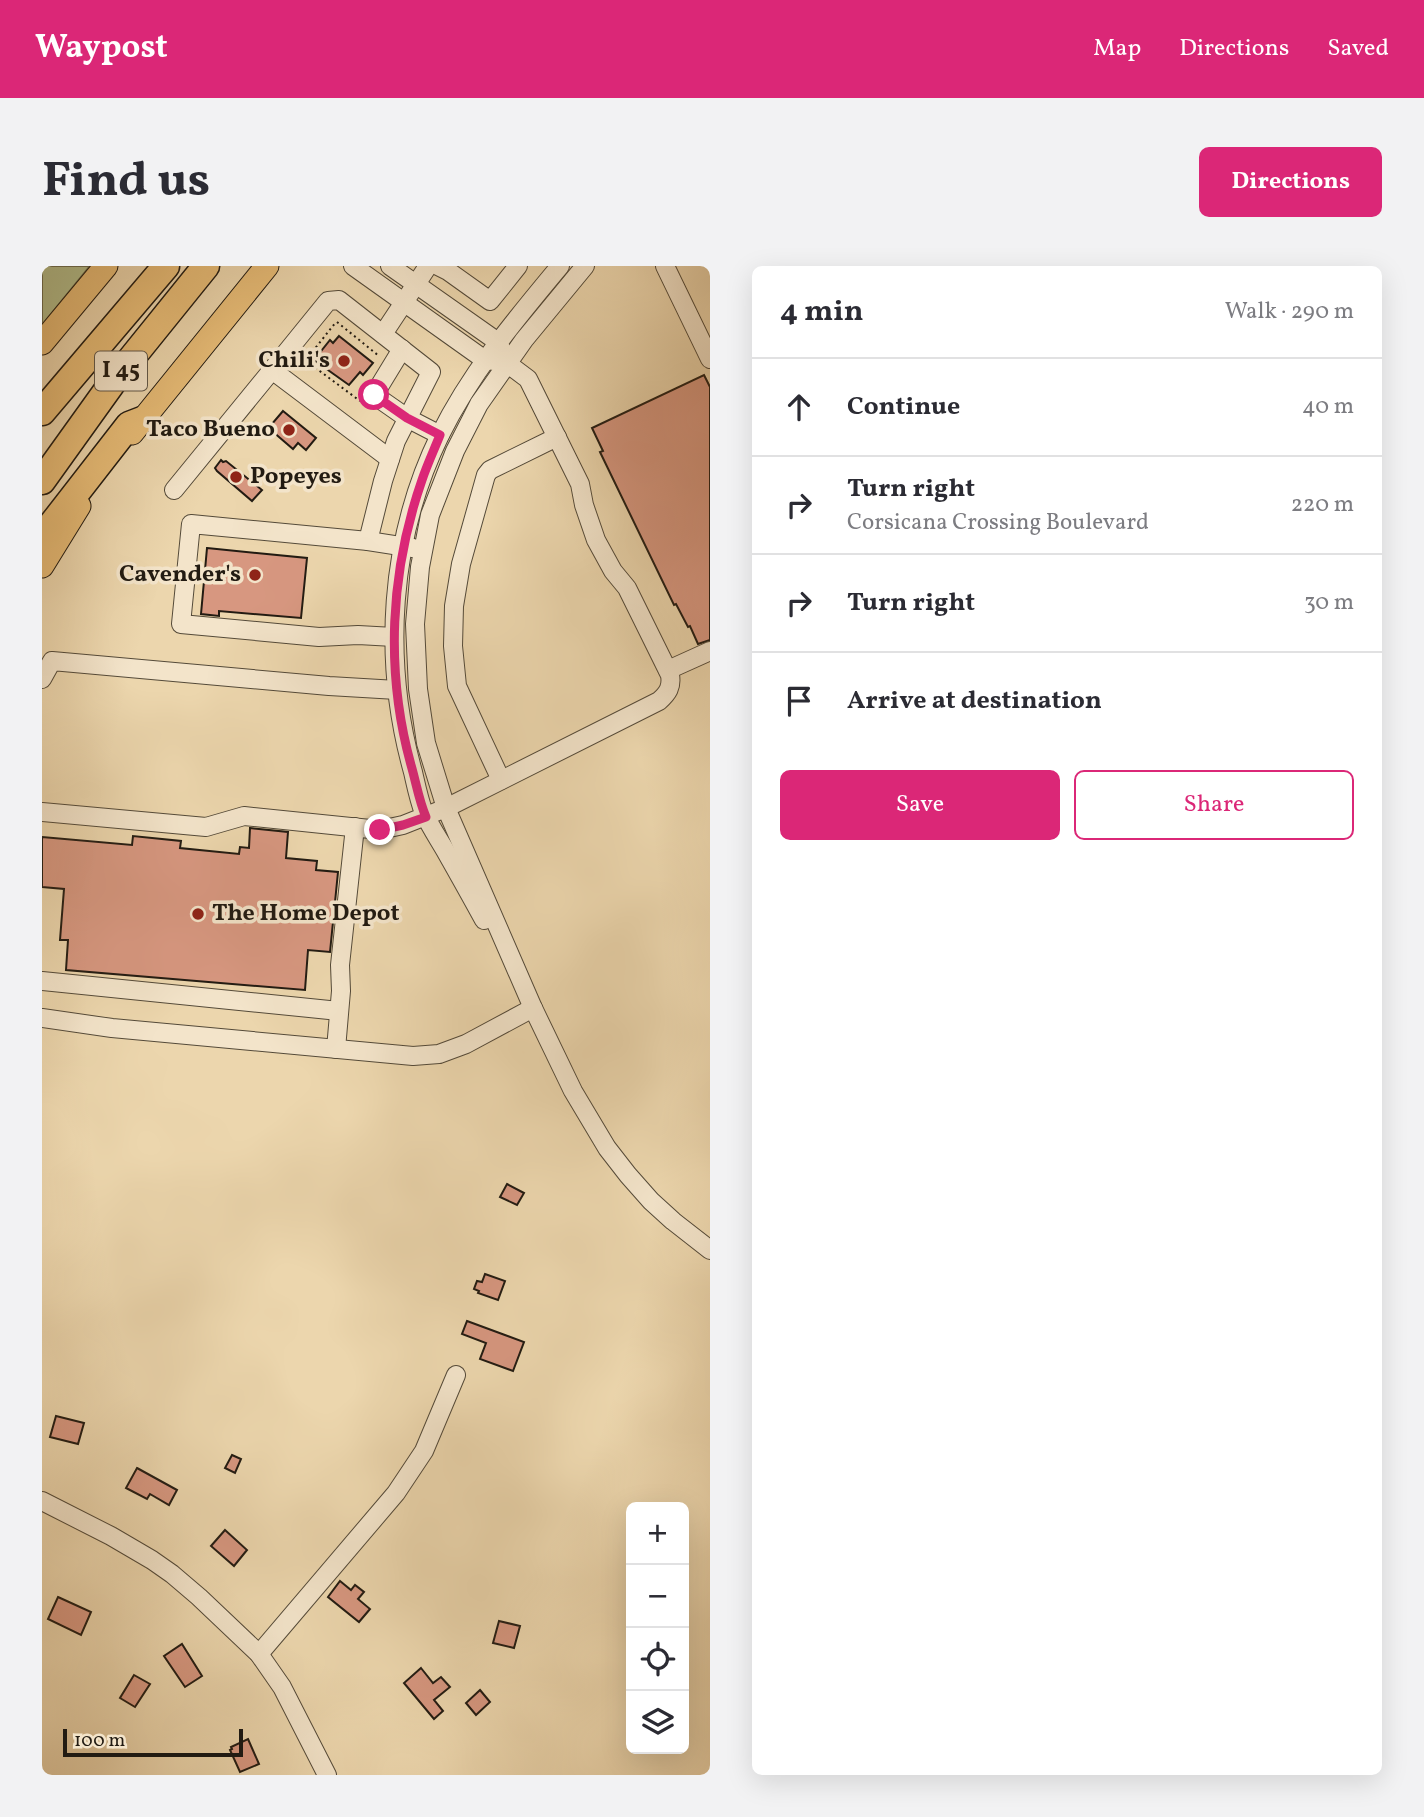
<!DOCTYPE html>
<meta charset="utf-8">
<style>
:root{--surface:#fff;--page:#f2f2f3;--text:#2b2b33;--muted:#7c7c81;--line:#e1e1e2;--accent:#db2777}
body{margin:0;font-family:Vollkorn,serif;background:var(--page);color:var(--text)}
.controls{position:absolute;right:21px;bottom:21px;display:grid;overflow:hidden;border-radius:10px;box-shadow:0 7px 28px #0002}
.controls button{width:63px;height:63px;display:grid;place-items:center;padding:0;border:0;border-bottom:2px solid var(--line);background:var(--surface);color:var(--text);font:35px sans-serif}
.scale{position:absolute;left:21px;bottom:18px;width:180px;box-sizing:border-box;padding-left:7px;border:4px solid #221b12;border-top:0;font-size:19px;line-height:24px;white-space:nowrap;color:#221b12;-webkit-text-stroke:5px #f3e4ca;paint-order:stroke}
.stop{position:absolute;width:21px;height:21px;margin:-16px;border:5px solid #db2777;border-radius:50%;background:#fff}
.stop.end{background:#db2777;border-color:#fff;box-shadow:0 2px 7px #0008}
.list{margin:0;padding:0;list-style:none}
h2{display:flex;justify-content:space-between;align-items:center;height:91px;margin:0;padding:0 28px;font-size:30px}
h2 small{font-size:23px;font-weight:400;color:var(--muted)}
.list li{display:grid;grid-template-columns:46px 1fr auto;gap:21px;align-items:center;box-sizing:border-box;height:98px;padding:0 28px;border-top:2px solid var(--line)}
.list b{display:block;font-size:26px;white-space:nowrap}
.list p{margin:0;font-size:23px;white-space:nowrap;color:var(--muted)}
.list em{font-size:23px;font-style:normal;color:var(--muted)}
.actions{display:flex;gap:14px;padding:21px 28px}
.actions a{flex:1;padding:16px 0;border:2px solid var(--accent);border-radius:10px;text-align:center;font-size:24px;color:var(--accent)}
.actions .main{background:var(--accent);color:#fff}
.icon{flex:none;width:38px;height:38px;fill:none;stroke:currentColor;stroke-width:2;stroke-linecap:round;stroke-linejoin:round}
.map{position:relative;flex:none;width:668px;height:1509px;overflow:hidden;border-radius:10px}
header{display:flex;align-items:center;gap:42px;box-sizing:border-box;height:98px;padding:0 35px;background:var(--accent);color:#fff}
header strong{font-size:33px}
nav{display:flex;gap:38px;margin-inline-start:auto;font-size:24px}
.intro{display:flex;align-items:center;justify-content:space-between;box-sizing:border-box;height:168px;padding:0 42px}
h1{margin:0;font-size:49px}
.button{padding:18px 32px;border-radius:10px;background:var(--accent);color:#fff;font-size:24px;font-weight:700}
main{display:flex;gap:42px;padding:0 42px}
aside{flex:1;background:var(--surface);border-radius:10px;box-shadow:0 7px 28px #0002}
.map>svg:first-child{display:block}
.green{fill:#b2bf8e;stroke:#6a6d50;stroke-width:2}
.building{fill:#d79780;stroke:#221b12;stroke-width:2}
.lines{fill:none;stroke-linecap:round;stroke-linejoin:round}
.minor-casing{stroke:#544a39;stroke-width:20}
.major-casing{stroke:#221b12;stroke-width:25}
.highway-casing{stroke:#221b12;stroke-width:29}
.path{stroke:#221b12;stroke-width:2;stroke-dasharray:2 3.5;stroke-linecap:butt}
.minor{stroke:#f3e4ca;stroke-width:18}
.major{stroke:#e6bb76;stroke-width:23}
.highway{stroke:#e6bb76;stroke-width:26}
.route{stroke:#db2777;stroke-width:9}
.poi-dot{fill:#8f2418;stroke:#f3e4ca;stroke-width:2.5}
.labels{text-anchor:middle;dominant-baseline:central;stroke-width:7;stroke-linejoin:round;paint-order:stroke}
.shield{fill:#f3e4ca;stroke:#615749;stroke-width:2}
.shield-label{font-size:23px;font-weight:bold;fill:#221b12}
.poi-label{font-size:24px;font-weight:bold;fill:#221b12;stroke:#f3e4ca;text-anchor:end}
</style>
<header>
<strong>Waypost</strong>
<nav><a>Map</a><a>Directions</a><a>Saved</a></nav>
</header>
<div class="intro"><h1>Find us</h1><a class="button">Directions</a></div>
<main>
<div class="map">
<svg width="668" height="1509" viewBox="0 0 668 1509">
<rect width="100%" height="100%" fill="#ecd6ad"/>
<filter id="stains"><feTurbulence type="fractalNoise" baseFrequency=".00286" numOctaves="4"/><feColorMatrix values="0 0 0 0 .2 0 0 0 0 .09 0 0 0 0 .02 0 0 0 .5 -.17"/></filter>
<radialGradient id="worn" r=".72"><stop offset=".6" stop-color="#630" stop-opacity="0"/><stop offset="1" stop-color="#630" stop-opacity=".3"/></radialGradient>
<polygon class="green" points="0,0 48,0 0,59"/>
<g class="building">
<polygon points="297,70 331,97 321,109 318,106 307,119 272,94 288,74 291,77"/>
<polygon points="662,109 668,121 668,374 656,378 648,360 646,361 634,338 632,339 558,186 561,185 550,162"/>
<polygon points="241,145 274,172 264,184 256,177 251,183 230,165 233,162 229,159"/>
<polygon points="179,194 181,196 184,195 220,224 210,235 175,205 173,202"/>
<polygon points="165,282 265,292 259,352 177,345 177,350 159,348"/>
<polygon points="208,562 246,566 244,592 275,595 274,604 296,606 288,686 266,684 263,724 24,704 26,674 18,674 22,623 0,621 0,571 90,579 91,570 139,575 138,582 197,588 198,581 207,582"/>
<polygon points="465,918 482,927 475,939 458,931"/>
<polygon points="443,1008 463,1015 456,1034 436,1027 437,1025 432,1023 435,1015 440,1016"/>
<polygon points="425,1055 482,1076 471,1105 438,1093 444,1077 420,1068"/>
<polygon points="14,1150 42,1157 36,1178 8,1171"/>
<polygon points="190,1189 199,1193 193,1207 183,1202"/>
<polygon points="95,1202 135,1224 127,1239 108,1228 105,1233 84,1222"/>
<polygon points="183,1264 205,1284 192,1300 169,1280"/>
<polygon points="298,1315 309,1324 313,1319 322,1326 316,1333 328,1343 317,1356 286,1331"/>
<polygon points="16,1331 49,1346 39,1369 6,1353"/>
<polygon points="457,1355 478,1360 472,1382 451,1377"/>
<polygon points="140,1378 160,1410 143,1421 122,1390"/>
<polygon points="379,1402 391,1417 399,1411 408,1421 392,1434 401,1445 392,1453 362,1417"/>
<polygon points="92,1409 108,1418 93,1441 78,1432"/>
<polygon points="438,1424 448,1436 434,1449 424,1437"/>
<polygon points="206,1473 217,1498 198,1506 188,1484 190,1483 189,1481"/>
</g>
<g class="lines">
<g class="minor-casing">
<g id="minor">
<polyline points="311,0 443,94 453,95"/>
<polyline points="396,0 406,5 448,35 476,0"/>
<polyline points="543,0 482,74 437,138 413,185 388,249 378,301 373,358 376,423 384,477 404,542 491,742 531,825 565,882 586,909 609,935 631,955 668,984"/>
<polyline points="623,0 668,93"/>
<polyline points="341,68 386,0"/>
<polyline points="360,83 332,129 365,152 398,169"/>
<polyline points="230,104 286,35 297,34 389,106 354,175 341,215 326,275"/>
<polyline points="132,224 230,104 348,193"/>
<polyline points="352,371 316,369 277,371 139,358 149,258 326,275 371,282"/>
<polyline points="626,404 668,385"/>
<polyline points="0,413 10,395 287,420 355,424"/>
<polyline points="459,514 415,420 411,380 412,340 419,298 444,209 448,204 515,171"/>
<path d="M0 546 164 561 202 550 338 564 361 559 404 542 617 435C626 427 630 421 628 409L585 322 571 305 554 274 542 239 538 218 486 113 466 98 456 76 348 0"/>
<path d="M442 654C429 630 416 607 403 584 396 572 388 560 382 547 377 534 374 519 371 506 340 395 347 273 398 169 429 106 474 53 518 0"/>
<polyline points="0,715 297,745"/>
<polyline points="0,752 70,762 371,790 397,788 424,778 491,742"/>
<polyline points="294,783 299,725 298,699 313,561"/>
<polyline points="0,1235 69,1270 110,1294 130,1308 157,1331 217,1388 240,1421 285,1509"/>
<polyline points="217,1388 354,1227 382,1185 414,1109"/>
</g>
</g>
<g class="major-casing">
<g id="major">
<polyline points="0,77 64,0"/>
<polyline points="90,167 225,0"/>
<polyline points="0,300 37,240"/>
</g>
</g>
<g class="highway-casing">
<g id="highway">
<polyline points="0,146 124,0"/>
<polyline points="0,215 76,109 164,0"/>
<polyline points="0,271 87,159 100,154"/>
</g>
</g>
<g class="path">
<polyline points="295,56 337,90"/>
<polyline points="262,88 266,91 263,94 318,135"/>
<polyline points="267,90 294,56"/>
</g>
<use href="#minor" class="minor"/>
<use href="#major" class="major"/>
<use href="#highway" class="highway"/>
</g>
<g class="lines">
<path class="route" d="M332 129 365 152 398 169C392 184 385 199 380 214 348 306 343 405 369 499 374 516 377 535 384 551L361 559 338 564"/>
</g>
<g class="poi-dot">
<circle cx="302" cy="95" r="7"/>
<circle cx="247" cy="164" r="7"/>
<circle cx="194" cy="211" r="7"/>
<circle cx="213" cy="309" r="7"/>
<circle cx="156" cy="648" r="7"/>
</g>
<g class="labels">
<rect class="shield" x="53" y="85.5" width="52" height="39" rx="5"/>
<g class="shield-label">
<text x="79" y="105">I 45</text>
</g>
<g class="poi-label">
<text x="288" y="95">Chili's</text>
<text x="233" y="164">Taco Bueno</text>
<text x="208" y="211" text-anchor="start">Popeyes</text>
<text x="199" y="309">Cavender's</text>
<text x="170" y="648" text-anchor="start">The Home Depot</text>
</g>
</g>
<rect width="100%" height="100%" filter="url(#stains)"/>
<rect width="100%" height="100%" fill="url(#worn)"/>
</svg>
<div class="controls">
<button>+</button>
<button>−</button>
<button><svg class="icon" aria-label="locate" viewBox="0 0 24 24"><circle cx="12" cy="12" r="6"/><path d="M12 2v4M12 18v4M2 12h4M18 12h4"/></svg></button>
<button><svg class="icon" aria-label="layers" viewBox="0 0 24 24"><path d="M12 4l9 5-9 5-9-5zM3 14l9 5 9-5"/></svg></button>
</div>
<div class="scale">100 m</div>
<div class="stop" style="left:332px;top:129px"></div>
<div class="stop end" style="left:338px;top:564px"></div>
</div>
<aside>
<h2>4 min<small>Walk · 290 m</small></h2>
<ul class="list">
<li><svg class="icon" aria-label="ahead" viewBox="0 0 24 24"><path d="M12 20V5M6 11l6-6 6 6"/></svg><div><b>Continue</b></div><em>40 m</em></li>
<li><svg class="icon" aria-label="right" viewBox="0 0 24 24"><path d="M7 20v-9h11M14 6l5 5-5 5"/></svg><div><b>Turn right</b><p>Corsicana Crossing Boulevard</p></div><em>220 m</em></li>
<li><svg class="icon" aria-label="right" viewBox="0 0 24 24"><path d="M7 20v-9h11M14 6l5 5-5 5"/></svg><div><b>Turn right</b></div><em>30 m</em></li>
<li><svg class="icon" aria-label="arrive" viewBox="0 0 24 24"><path d="M6 21V4h12l-3 4 3 4H6"/></svg><div><b>Arrive at destination</b></div></li>
</ul>
<div class="actions"><a class="main">Save</a><a>Share</a></div>
</aside>
</main>
